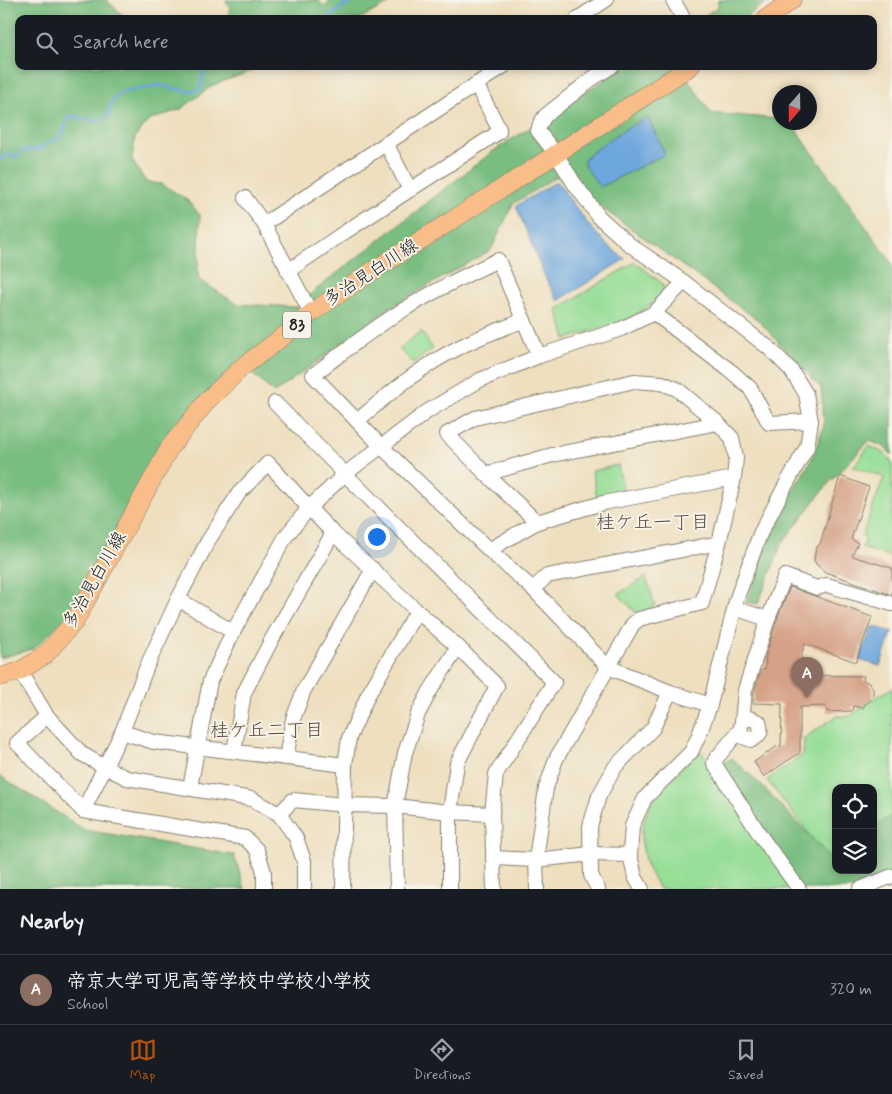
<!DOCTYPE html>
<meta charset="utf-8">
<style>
:root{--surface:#171b24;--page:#242831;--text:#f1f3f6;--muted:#9ea1a6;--line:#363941;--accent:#b45309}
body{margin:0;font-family:Mynerve,"Klee One",sans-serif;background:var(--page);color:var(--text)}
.controls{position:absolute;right:15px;bottom:15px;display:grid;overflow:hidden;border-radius:10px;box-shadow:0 2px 8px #0003}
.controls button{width:45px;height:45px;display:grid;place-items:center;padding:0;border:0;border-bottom:1px solid var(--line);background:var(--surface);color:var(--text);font:25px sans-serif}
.compass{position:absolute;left:772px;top:85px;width:45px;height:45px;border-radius:50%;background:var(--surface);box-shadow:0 2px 8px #0003;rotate:200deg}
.you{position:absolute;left:376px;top:536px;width:18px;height:18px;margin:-12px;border:4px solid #fff;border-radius:50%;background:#1a73e8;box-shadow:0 0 0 8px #1a73e833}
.badge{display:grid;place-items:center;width:32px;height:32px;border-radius:50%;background:var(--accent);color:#fff;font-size:16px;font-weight:700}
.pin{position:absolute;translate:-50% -41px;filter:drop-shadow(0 1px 2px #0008)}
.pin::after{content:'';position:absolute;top:26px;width:18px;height:15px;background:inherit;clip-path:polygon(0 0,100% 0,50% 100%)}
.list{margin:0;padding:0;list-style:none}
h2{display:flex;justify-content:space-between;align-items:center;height:65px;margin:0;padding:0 20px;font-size:21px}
h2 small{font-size:16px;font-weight:400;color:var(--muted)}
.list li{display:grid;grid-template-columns:32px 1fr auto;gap:15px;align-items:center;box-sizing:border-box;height:70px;padding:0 20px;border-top:1px solid var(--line)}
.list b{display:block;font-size:19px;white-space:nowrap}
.list p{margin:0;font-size:16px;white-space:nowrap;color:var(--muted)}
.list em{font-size:16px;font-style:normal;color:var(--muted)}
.icon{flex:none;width:28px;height:28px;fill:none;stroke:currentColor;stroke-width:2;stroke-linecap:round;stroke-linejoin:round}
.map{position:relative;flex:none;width:892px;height:889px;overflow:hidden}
.search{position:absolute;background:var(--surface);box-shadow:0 2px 8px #0003;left:15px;right:15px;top:15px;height:55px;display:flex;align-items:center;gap:12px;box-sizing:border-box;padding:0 18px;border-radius:10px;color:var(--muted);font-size:19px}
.sheet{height:135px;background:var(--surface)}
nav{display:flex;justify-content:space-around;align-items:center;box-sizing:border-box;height:70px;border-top:1px solid var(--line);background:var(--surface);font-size:14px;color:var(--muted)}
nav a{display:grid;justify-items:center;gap:2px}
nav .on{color:var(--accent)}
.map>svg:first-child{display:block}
.green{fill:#97de97;stroke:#5a7d5a}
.forest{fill:#79bd80;stroke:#4a6c4e}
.water{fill:#6ea7dd;stroke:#45627c}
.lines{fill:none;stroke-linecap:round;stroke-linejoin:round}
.stream{stroke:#6ea7dd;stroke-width:3}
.building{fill:#d6a287}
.minor-casing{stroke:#857e6e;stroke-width:16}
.major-casing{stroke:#857e6e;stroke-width:19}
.minor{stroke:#fff;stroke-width:14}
.major{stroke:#f8bd89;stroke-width:18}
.labels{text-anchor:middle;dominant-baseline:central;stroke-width:4;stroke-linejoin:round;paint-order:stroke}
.shield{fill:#f7f3e8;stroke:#5e5c59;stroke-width:1}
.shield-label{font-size:16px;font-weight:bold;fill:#1c1c1c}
.street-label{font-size:18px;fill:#1c1c1c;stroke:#f7f3e8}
.neighbourhood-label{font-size:19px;fill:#5d4b41;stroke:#f7f3e8}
</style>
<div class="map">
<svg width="892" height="889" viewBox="0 0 892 889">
<rect width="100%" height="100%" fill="#f7f3e8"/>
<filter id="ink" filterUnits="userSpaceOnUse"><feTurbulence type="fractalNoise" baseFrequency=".02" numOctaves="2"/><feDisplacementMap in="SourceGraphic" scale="10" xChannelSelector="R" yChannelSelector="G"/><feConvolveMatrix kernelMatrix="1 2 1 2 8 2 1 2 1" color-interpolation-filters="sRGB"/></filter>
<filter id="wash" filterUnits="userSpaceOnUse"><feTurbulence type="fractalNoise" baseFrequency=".0096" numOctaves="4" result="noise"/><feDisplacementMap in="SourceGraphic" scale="20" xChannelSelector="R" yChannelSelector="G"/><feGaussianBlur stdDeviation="1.12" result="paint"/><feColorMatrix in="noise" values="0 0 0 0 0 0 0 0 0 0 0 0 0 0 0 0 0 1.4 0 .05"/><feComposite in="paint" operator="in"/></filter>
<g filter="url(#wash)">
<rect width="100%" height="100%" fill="#eedfbf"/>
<g class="green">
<polygon points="635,262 663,284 664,295 629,320 566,339 557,309"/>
<polygon points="421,331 433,349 413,363 399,349"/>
<polygon points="869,446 884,453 892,462 892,557 862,548 866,538 862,536 884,477 853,467"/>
<polygon points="618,465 624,493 597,498 592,471"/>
<polygon points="646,577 655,605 638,615 618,594"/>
<polygon points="892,688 892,815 873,828 873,788 836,788 836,853 827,857 767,780 803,755 804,738 837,716 851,716 865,704"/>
<polygon points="702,752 794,889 659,889 646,865 641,838 643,824 649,807 658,792 697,753"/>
</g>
<g class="forest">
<polygon points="0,0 108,0 108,2 127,19 19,19 19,66 259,66 249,72 213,85 181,109 148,121 135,137 132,160 146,182 162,184 187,200 200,215 198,279 237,304 298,307 318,288 492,152 626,66 679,66 711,113 779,119 780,122 791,123 892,263 892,455 883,446 869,441 828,484 782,543 758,604 746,602 780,511 812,459 824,425 821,388 759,321 633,230 557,176 513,204 491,250 396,304 274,393 239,362 199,401 68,615 35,648 0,658"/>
<polygon points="225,0 317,0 324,6 330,0 393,0 392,2 359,19 227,19 230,7"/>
<polygon points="718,0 769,0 743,19 700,19 718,7"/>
<polygon points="732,758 761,785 830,857 836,853 836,870 873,870 873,828 892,815 892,889 794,889 714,769"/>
<polygon points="0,776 85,830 234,855 245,889 0,889"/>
</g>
<g class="water">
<path d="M648 118 665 154 600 187 584 165V159C605 142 623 128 648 118Z"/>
<path d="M557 181C577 209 596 239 625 259L558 301 546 279 516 206Z"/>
<polygon points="872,626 892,632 880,666 859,660"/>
</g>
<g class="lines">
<g class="stream">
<polyline points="326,19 345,5 361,0"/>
<polyline points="0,160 7,154 17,157 22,151 42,148 50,142 59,138 63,134 67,119 72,116 95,121 103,119 108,115 112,102 120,93 132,90 148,88 157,85 187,91 196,91 200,89 203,73 212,66"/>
</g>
</g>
<g id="blocks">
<g class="building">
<polygon points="840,476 869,487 851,539 858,543 852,556 892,568 892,595 825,572 816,564 814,560 816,548 820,544"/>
<polygon points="790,587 872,617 856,662 805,644 802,652 802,675 864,676 863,680 869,683 873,688 873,696 870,701 865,704 863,708 853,706 852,711 827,712 826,706 800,707 800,753 784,763 764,777 754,762 776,747 781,746 782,704 753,703 754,692 761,670 765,669 766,655 776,622"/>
</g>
</g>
</g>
<g filter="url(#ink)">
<use href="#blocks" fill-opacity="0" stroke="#857e6e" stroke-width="1"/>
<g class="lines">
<g class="minor-casing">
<g id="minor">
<polyline points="673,0 682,16 681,19"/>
<polyline points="577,19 606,0"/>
<polyline points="612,66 593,78 545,116 540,124 538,131 556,154 574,183 599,217 630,245 684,282 769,348 791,370 806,394 811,421 807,447 784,488 760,534 737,598 710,705 699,735 691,752 645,798 632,826 630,855 635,877 642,889"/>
<polyline points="386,143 410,190"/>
<polyline points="245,198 264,224 311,313"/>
<polyline points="264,224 504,66"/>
<polyline points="288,271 345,232 499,132 499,129 476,84"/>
<polyline points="654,313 732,372 750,388 769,423 811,421"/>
<path d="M539 356 498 260C464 276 431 292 400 312 369 331 341 354 313 375L382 447 489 550 533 589 608 667 670 692 710 705"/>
<polyline points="275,403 345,474 554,682 496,774 492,814 494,889"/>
<path d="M357 421C390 393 421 366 460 347 480 336 503 329 524 320"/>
<polyline points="486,474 552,455 718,423"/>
<polyline points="537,522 486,474 447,434 475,418 634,381 662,383 677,389 718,423 732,438 736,458 734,478 719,543 702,603 639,619 633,624 556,759 546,788 536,860 537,889"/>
<polyline points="489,550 537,522 603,503 734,478"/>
<polyline points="533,589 547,576 719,543"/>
<polyline points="178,599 233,632"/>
<polyline points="734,608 768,619"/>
<polyline points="20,671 47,716 82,754 105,767 127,778 252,799 279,814 296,838 304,861 304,889"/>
<polyline points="47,716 17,743 83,811 245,838 257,850 264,872 264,889"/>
<polyline points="742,722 745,690 768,619 785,576 817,588 827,585 892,604"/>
<path d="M740 730 743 737 752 740C761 735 762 731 759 722L749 718 742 722 740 730 715 760 714 763 762 838 799 889"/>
<polyline points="122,732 154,742 345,765"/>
<polyline points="234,751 244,693 272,639 333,533"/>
<polyline points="286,758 293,719 304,690 373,569"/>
<polyline points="190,788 210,681 233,632 286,536 309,508 345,474 428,411 480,380 539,356 621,329 654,313 684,282"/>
<polyline points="83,811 122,732 147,666 178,599 208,541 239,493 268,463 309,508 333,533 417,611 458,647 497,686 457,763 450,812 450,889"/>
<polyline points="279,814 293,800 344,805 395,806 450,812 492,814"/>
<polyline points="493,858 536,860 591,854 630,855"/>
<polyline points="343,889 345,765 349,738 368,695 417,611"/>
<polyline points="397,889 395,806 405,753 418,714 430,691 458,647"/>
<polyline points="598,889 591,875 590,826 599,796 615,767 653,728 670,692"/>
<polyline points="860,889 892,876"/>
</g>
</g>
<g class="major-casing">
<g id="major">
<polyline points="766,19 792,0"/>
<polyline points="0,677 20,671 45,655 75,621 170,447 207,401 241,368 285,335 311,313 374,270 556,154 691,66"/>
</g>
</g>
<use href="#minor" class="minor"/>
<use href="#major" class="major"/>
</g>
</g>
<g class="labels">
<rect class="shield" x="283" y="311.5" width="28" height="27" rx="4"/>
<g class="shield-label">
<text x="297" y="325">83</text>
</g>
<g class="street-label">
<text transform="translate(371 273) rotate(-33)">多治見白川線</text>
<text transform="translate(95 580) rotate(-60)">多治見白川線</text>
</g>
<g class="neighbourhood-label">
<text x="653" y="522">桂ケ丘一丁目</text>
<text x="267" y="730">桂ケ丘二丁目</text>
</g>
</g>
</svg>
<div class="controls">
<button><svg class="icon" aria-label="locate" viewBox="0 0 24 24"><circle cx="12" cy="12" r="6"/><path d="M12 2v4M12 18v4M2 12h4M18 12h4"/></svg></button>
<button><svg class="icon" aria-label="layers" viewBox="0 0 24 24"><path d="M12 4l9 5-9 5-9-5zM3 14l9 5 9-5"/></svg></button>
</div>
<svg class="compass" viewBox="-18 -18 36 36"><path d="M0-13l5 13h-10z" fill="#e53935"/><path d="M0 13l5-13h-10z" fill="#9ea1a6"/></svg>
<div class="you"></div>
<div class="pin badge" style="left:807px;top:698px;background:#8d6e63">A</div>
<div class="search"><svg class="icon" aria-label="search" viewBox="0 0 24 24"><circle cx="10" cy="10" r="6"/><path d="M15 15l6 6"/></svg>Search here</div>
</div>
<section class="sheet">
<h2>Nearby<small></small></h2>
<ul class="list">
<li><span class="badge" style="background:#8d6e63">A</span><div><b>帝京大学可児高等学校中学校小学校</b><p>School</p></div><em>320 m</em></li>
</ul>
</section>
<nav>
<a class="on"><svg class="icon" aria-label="map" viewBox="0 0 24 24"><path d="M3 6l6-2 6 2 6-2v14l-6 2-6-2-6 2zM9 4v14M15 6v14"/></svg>Map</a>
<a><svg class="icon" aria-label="directions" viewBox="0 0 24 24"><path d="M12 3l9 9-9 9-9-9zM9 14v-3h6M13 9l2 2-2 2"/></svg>Directions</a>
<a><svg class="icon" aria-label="saved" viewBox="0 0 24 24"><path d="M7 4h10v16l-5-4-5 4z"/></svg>Saved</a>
</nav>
